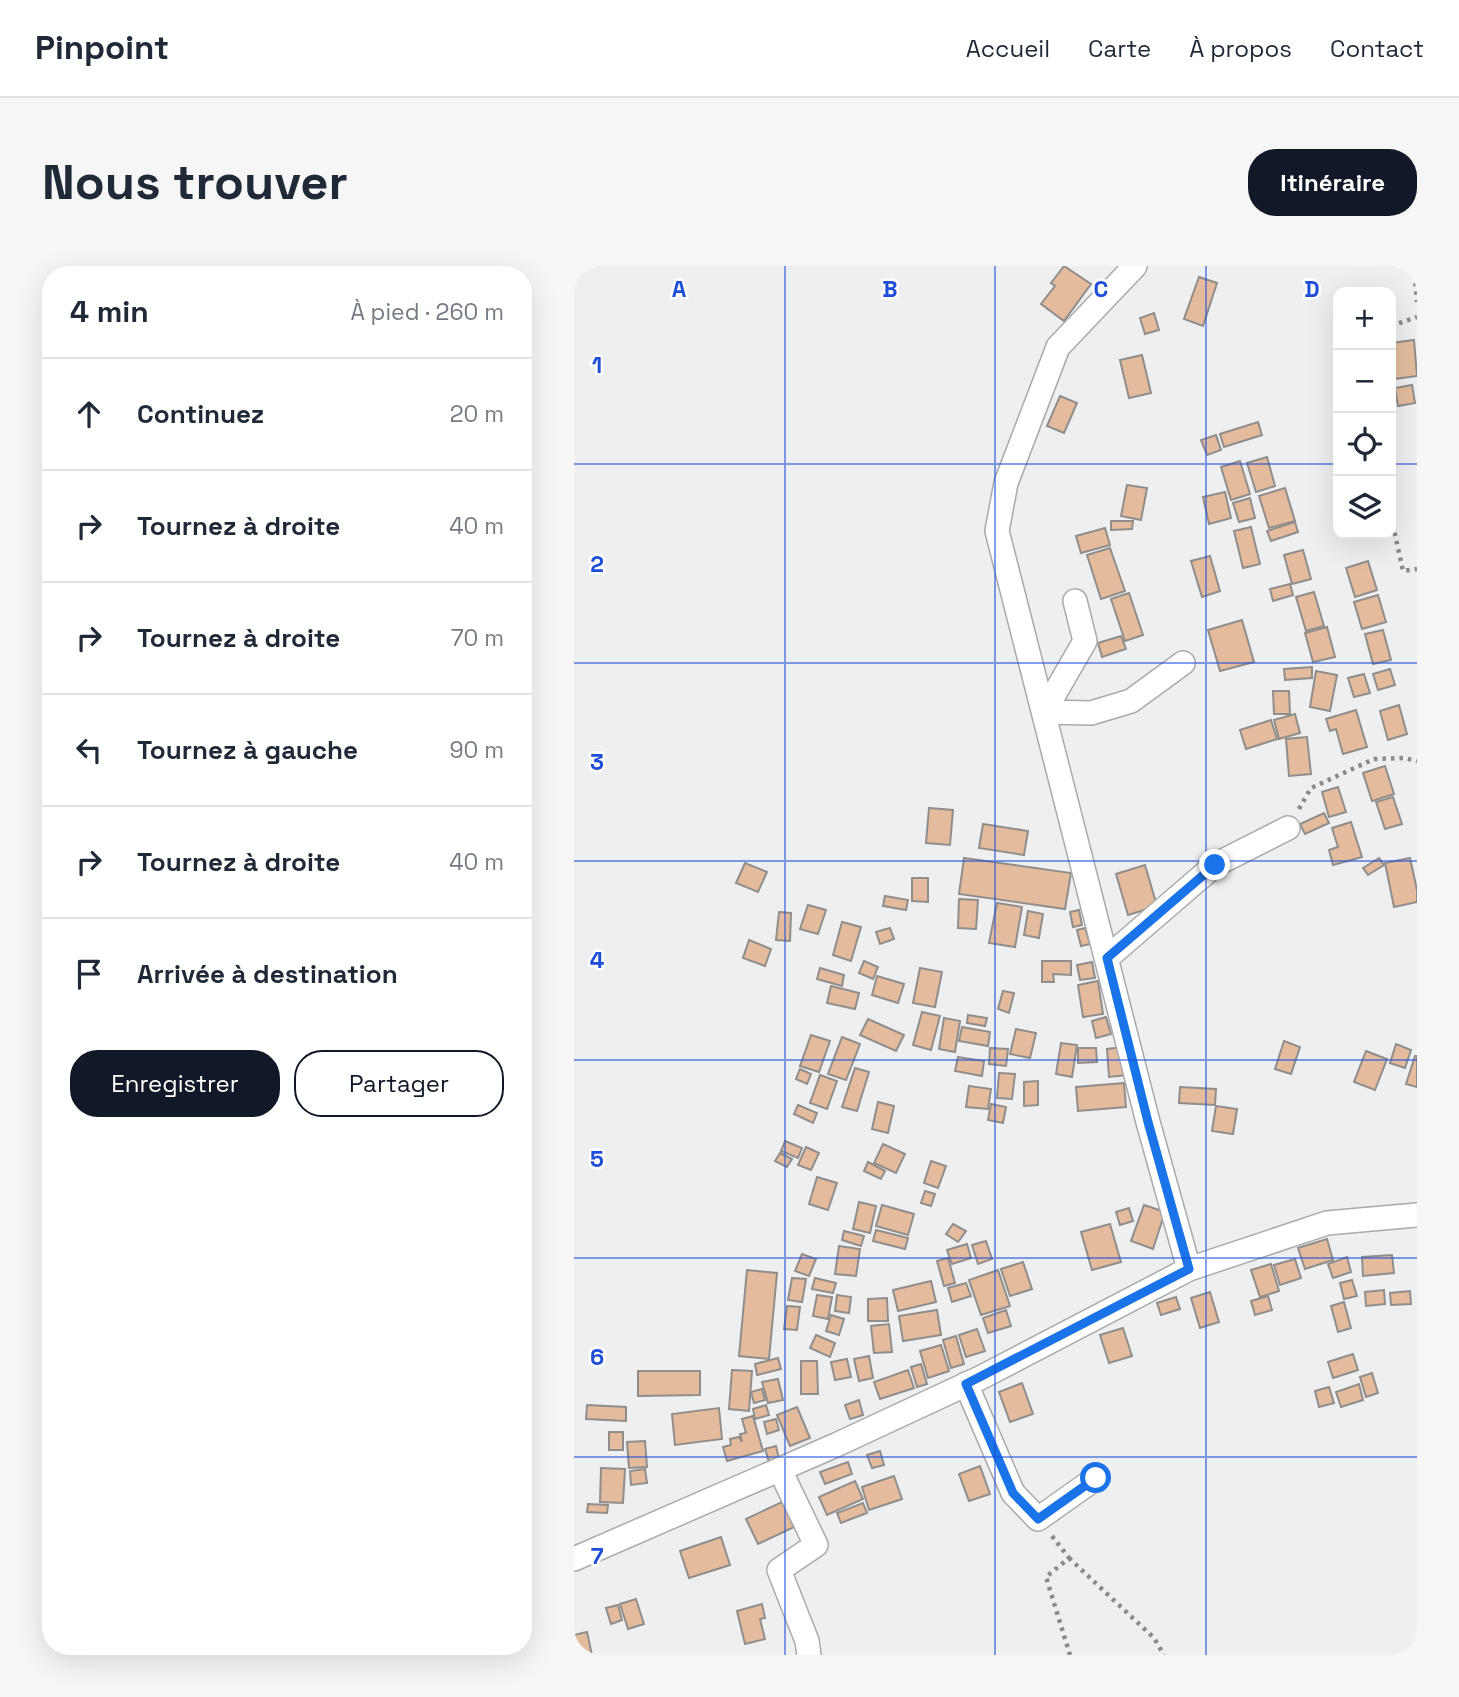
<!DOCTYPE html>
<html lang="fr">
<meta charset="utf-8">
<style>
:root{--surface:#fff;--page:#f6f6f7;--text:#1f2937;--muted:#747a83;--line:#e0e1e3;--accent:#111827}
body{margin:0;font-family:"Space Grotesk",sans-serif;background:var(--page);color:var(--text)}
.controls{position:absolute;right:21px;top:21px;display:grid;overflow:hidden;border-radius:14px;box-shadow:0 7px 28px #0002}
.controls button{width:63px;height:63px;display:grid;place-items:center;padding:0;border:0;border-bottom:2px solid var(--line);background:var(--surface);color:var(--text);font:35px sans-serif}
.stop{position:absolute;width:21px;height:21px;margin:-16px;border:5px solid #1a73e8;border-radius:50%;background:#fff}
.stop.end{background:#1a73e8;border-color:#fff;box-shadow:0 2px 7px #0008}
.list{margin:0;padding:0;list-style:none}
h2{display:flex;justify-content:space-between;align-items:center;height:91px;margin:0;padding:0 28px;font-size:30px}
h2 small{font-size:23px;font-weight:400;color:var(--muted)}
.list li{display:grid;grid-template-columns:46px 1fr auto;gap:21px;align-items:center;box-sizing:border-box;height:112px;padding:0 28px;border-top:2px solid var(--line)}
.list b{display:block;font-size:26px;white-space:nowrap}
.list em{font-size:23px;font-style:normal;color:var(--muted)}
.actions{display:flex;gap:14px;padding:21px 28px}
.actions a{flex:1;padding:16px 0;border:2px solid var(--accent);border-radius:28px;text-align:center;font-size:24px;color:var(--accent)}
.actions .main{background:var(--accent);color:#fff}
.icon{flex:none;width:38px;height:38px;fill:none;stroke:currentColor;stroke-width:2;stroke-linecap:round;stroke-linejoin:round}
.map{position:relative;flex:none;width:843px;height:1389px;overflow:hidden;border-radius:28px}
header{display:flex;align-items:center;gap:42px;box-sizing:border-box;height:98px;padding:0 35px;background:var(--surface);border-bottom:2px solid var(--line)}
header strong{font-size:33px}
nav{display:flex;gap:38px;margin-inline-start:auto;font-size:24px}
.intro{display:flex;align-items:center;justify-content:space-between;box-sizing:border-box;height:168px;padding:0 42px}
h1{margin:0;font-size:49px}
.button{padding:18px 32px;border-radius:28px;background:var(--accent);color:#fff;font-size:24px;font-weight:700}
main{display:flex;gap:42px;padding:0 42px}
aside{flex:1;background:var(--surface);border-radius:28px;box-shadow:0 7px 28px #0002}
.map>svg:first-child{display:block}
.building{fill:#e4bc9d;stroke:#908e8c;stroke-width:2}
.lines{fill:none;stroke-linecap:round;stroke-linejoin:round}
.street-casing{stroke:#a9aaac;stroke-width:26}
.path{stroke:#898a8b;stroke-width:4.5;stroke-dasharray:3.5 5;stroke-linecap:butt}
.street{stroke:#fff;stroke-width:23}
.route{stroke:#1a73e8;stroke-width:9}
.grid{fill:none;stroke:#1d4ed8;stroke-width:2;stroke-opacity:0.55}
.grid-label{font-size:23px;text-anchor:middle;font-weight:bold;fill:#1d4ed8;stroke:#fff;stroke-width:5;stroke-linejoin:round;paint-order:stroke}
</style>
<header>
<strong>Pinpoint</strong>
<nav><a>Accueil</a><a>Carte</a><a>À propos</a><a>Contact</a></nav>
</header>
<div class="intro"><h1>Nous trouver</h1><a class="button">Itinéraire</a></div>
<main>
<aside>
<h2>4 min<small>À pied · 260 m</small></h2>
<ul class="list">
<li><svg class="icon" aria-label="ahead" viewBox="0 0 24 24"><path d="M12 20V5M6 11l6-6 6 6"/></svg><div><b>Continuez</b></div><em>20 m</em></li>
<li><svg class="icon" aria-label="right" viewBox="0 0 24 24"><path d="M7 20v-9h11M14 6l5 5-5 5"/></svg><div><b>Tournez à droite</b></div><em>40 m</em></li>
<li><svg class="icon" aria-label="right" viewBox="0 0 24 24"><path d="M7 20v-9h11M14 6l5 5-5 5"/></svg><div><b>Tournez à droite</b></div><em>70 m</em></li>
<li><svg class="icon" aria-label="left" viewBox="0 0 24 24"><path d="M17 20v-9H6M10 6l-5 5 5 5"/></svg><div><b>Tournez à gauche</b></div><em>90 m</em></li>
<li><svg class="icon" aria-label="right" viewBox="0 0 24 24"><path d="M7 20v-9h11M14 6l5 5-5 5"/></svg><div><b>Tournez à droite</b></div><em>40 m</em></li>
<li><svg class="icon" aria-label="arrive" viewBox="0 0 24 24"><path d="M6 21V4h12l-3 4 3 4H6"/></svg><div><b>Arrivée à destination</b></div></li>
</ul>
<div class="actions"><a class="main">Enregistrer</a><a>Partager</a></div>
</aside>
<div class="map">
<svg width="843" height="1389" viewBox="0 0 843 1389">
<rect width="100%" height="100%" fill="#edeff1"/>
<g class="building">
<polygon points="490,0 517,18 490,55 467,38 481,20 477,17"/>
<polygon points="625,11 643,17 629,60 610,53"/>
<polygon points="580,47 585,64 571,68 566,52"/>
<polygon points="840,74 843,110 820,113 817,77"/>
<polygon points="568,89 577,127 555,132 546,94"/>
<polygon points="838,119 841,137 824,140 821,122"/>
<polygon points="486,130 503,137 490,167 473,160"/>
<polygon points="684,156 688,169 650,181 646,168"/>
<polygon points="642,169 647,184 633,189 627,174"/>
<polygon points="693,191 701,220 682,226 673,197"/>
<polygon points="666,195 676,228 657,234 647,201"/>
<polygon points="553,219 573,222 567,254 547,250"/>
<polygon points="711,222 721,255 695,262 685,230"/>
<polygon points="651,226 657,252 635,258 629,231"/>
<polygon points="676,232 681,252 665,256 659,237"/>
<polygon points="537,255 559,255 558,263 537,264"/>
<polygon points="721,256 724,266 697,275 693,265"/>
<polygon points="677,261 686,298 669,302 660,265"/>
<polygon points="531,262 536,279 507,287 502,270"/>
<polygon points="536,282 551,325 527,333 513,289"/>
<polygon points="729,284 737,313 718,318 710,289"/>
<polygon points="636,290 646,325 628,331 617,295"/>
<polygon points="794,295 803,324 781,331 772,302"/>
<polygon points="716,318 719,329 699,335 696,323"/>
<polygon points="740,326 750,360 732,365 722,331"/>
<polygon points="555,327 569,369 551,375 537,333"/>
<polygon points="804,329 812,356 788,363 780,336"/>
<polygon points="668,354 680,396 646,405 634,364"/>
<polygon points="753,361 761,391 739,396 731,367"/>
<polygon points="809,364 817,394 799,398 791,368"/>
<polygon points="547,370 552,383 528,391 524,377"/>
<polygon points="738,401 738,412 711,414 710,403"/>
<polygon points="816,403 821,419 804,424 799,408"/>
<polygon points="742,405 763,409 756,445 736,441"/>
<polygon points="790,408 796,427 780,431 774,412"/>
<polygon points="699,425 715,425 716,448 700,448"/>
<polygon points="825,439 833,468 814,474 806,445"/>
<polygon points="782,444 793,481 769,488 762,463 756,465 752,453"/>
<polygon points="721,448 726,467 705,473 700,454"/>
<polygon points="697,454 703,473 672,483 666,464"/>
<polygon points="733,471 737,508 715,510 712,473"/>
<polygon points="811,500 820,528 798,535 789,507"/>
<polygon points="764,521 772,546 755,551 748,526"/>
<polygon points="819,531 828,558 811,563 802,536"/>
<polygon points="355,542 379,544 376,579 352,577"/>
<polygon points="750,547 755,557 731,568 726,558"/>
<polygon points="777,556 788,591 759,599 755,584 764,581 758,562"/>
<polygon points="409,558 454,565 450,589 405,582"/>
<polygon points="390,592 497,607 491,643 385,628"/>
<polygon points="805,592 810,599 794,609 789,602"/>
<polygon points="836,592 843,624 843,636 820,641 811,597"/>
<polygon points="171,597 193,606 184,626 162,617"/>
<polygon points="571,599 583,640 554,649 542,608"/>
<polygon points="338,612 354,612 354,636 338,635"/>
<polygon points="311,630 334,634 332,644 309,640"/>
<polygon points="385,633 404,634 402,663 384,662"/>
<polygon points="423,637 448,641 441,681 415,677"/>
<polygon points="234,639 252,644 244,668 226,663"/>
<polygon points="505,644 508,659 499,661 496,646"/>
<polygon points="454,645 469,648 465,672 450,669"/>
<polygon points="205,646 217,647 216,675 202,674"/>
<polygon points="268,656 287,661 277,695 259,689"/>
<polygon points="316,662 320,673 306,678 302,666"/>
<polygon points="511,662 516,678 507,680 503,664"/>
<polygon points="175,674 197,683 191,700 169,692"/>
<polygon points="290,695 304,701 299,713 285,707"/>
<polygon points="468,695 497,695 497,709 479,708 480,716 468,716"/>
<polygon points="518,696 521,712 506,714 503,699"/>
<polygon points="246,702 270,709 268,720 243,713"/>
<polygon points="346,702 368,706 361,741 339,737"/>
<polygon points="303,710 330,718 324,737 298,729"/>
<polygon points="524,715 529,748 509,751 504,719"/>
<polygon points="257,720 285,727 281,743 253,737"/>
<polygon points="429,725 440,727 435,747 424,743"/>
<polygon points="348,746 366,750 357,784 339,779"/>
<polygon points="394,749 413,752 411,760 393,757"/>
<polygon points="532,751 537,768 522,772 518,755"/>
<polygon points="370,752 386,755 381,786 365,783"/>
<polygon points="294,753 330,769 322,785 286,769"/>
<polygon points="388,761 416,766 414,780 385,775"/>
<polygon points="442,763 462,767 456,792 436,788"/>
<polygon points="237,769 256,775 245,806 226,800"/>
<polygon points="268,771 286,778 272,814 254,808"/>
<polygon points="710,775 726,781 717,808 701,803"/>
<polygon points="487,777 503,779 498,811 482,808"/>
<polygon points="822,778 837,784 831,802 816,797"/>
<polygon points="550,781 553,809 535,811 533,783"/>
<polygon points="416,782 434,783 432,800 415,798"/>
<polygon points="504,782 522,782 523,796 504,797"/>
<polygon points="792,785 813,793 801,824 780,816"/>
<polygon points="841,790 843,790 843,821 832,818"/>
<polygon points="384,791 410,795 408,810 381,805"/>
<polygon points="281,802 295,806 283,845 268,841"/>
<polygon points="226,803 237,808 233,818 222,813"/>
<polygon points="425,807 441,808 438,833 423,832"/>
<polygon points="246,809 263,815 253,843 236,837"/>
<polygon points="464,815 464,839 450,840 450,816"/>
<polygon points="550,817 552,841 504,845 502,821"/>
<polygon points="395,820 417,823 414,843 392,841"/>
<polygon points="606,821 642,823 641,839 605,837"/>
<polygon points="304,836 320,840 314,867 298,863"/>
<polygon points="417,838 432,841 429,857 414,854"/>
<polygon points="224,839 243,847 239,857 220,848"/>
<polygon points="642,840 663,843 659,868 638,865"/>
<polygon points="211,875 228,882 224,892 207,885"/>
<polygon points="309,878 331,888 322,907 300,897"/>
<polygon points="232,881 245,887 237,904 224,899"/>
<polygon points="206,887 218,893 213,901 201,895"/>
<polygon points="357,895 372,900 364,922 350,917"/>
<polygon points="294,896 311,905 307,913 290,905"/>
<polygon points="243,911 263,917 254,944 235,938"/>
<polygon points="351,925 361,928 357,940 347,937"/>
<polygon points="285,936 302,940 296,967 279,963"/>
<polygon points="308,939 340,948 334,969 302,960"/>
<polygon points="570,939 591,946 579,983 557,975"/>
<polygon points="555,942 559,955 546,959 542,946"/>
<polygon points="379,958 392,965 384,976 372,968"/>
<polygon points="536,958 547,996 518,1004 507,966"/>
<polygon points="302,964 334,972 331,983 299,975"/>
<polygon points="270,965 290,970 287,980 268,974"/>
<polygon points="753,973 759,994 731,1003 724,982"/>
<polygon points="412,975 418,993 404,998 398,979"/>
<polygon points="393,978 397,992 378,998 373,984"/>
<polygon points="265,980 286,983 282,1010 261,1008"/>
<polygon points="228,988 242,993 235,1010 221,1005"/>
<polygon points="818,989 820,1007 789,1010 788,991"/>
<polygon points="773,991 777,1006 759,1012 754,998"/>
<polygon points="374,992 381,1017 370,1020 363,995"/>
<polygon points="721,993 727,1012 706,1019 700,999"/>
<polygon points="449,996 458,1023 436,1030 427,1003"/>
<polygon points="697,998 705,1025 686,1031 677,1004"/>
<polygon points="173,1004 203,1007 195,1093 165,1090"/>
<polygon points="424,1004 436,1040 407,1049 395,1014"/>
<polygon points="218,1012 232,1013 228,1036 214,1034"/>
<polygon points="241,1012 262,1017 259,1027 238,1023"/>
<polygon points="778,1014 783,1030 770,1033 766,1017"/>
<polygon points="357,1015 362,1036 324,1045 319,1024"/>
<polygon points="392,1017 397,1030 378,1036 374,1022"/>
<polygon points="810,1024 811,1038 792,1040 791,1026"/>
<polygon points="836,1025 837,1038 817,1039 816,1027"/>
<polygon points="636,1026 645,1056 626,1062 617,1032"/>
<polygon points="243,1029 258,1031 254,1053 239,1050"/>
<polygon points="263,1029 277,1031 275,1047 261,1045"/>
<polygon points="694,1030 698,1044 681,1049 677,1035"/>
<polygon points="602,1031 606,1043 587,1049 583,1037"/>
<polygon points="313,1032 314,1055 294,1055 294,1033"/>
<polygon points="770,1036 777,1062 764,1066 757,1040"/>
<polygon points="213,1040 226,1041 223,1064 210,1063"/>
<polygon points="363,1044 367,1069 329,1075 325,1050"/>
<polygon points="432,1044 437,1060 414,1067 409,1052"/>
<polygon points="257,1049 270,1053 265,1069 252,1065"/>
<polygon points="315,1058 318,1086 300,1087 297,1060"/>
<polygon points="549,1062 558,1090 535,1097 526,1069"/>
<polygon points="403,1063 411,1085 392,1091 385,1069"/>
<polygon points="242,1069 261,1077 256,1091 236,1082"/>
<polygon points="382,1070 390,1098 377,1102 369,1074"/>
<polygon points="367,1079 375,1105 354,1112 346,1085"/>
<polygon points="779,1088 784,1104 759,1112 754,1096"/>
<polygon points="295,1090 299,1112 285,1115 280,1093"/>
<polygon points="204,1092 207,1103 183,1109 181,1098"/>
<polygon points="273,1093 277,1111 261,1114 257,1096"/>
<polygon points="227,1095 243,1095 244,1128 227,1128"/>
<polygon points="347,1098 353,1118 343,1121 337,1101"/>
<polygon points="158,1104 178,1105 175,1145 155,1143"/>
<polygon points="334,1104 340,1122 306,1133 300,1116"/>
<polygon points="64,1105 126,1105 126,1129 64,1130"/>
<polygon points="798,1107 804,1127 792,1131 786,1111"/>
<polygon points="204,1113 209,1134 194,1137 188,1116"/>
<polygon points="448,1117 459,1148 436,1156 425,1126"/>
<polygon points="785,1118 789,1134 767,1141 762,1126"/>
<polygon points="755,1121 760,1137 745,1141 741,1125"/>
<polygon points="188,1123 191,1134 180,1137 177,1126"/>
<polygon points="285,1134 289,1149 276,1153 271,1139"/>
<polygon points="13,1139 52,1141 52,1155 12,1153"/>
<polygon points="192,1139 195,1149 181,1153 179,1143"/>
<polygon points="223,1141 236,1172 216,1180 203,1149"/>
<polygon points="145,1142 148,1173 101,1179 98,1148"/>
<polygon points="179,1150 189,1185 153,1195 149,1181 157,1179 156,1173 165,1171 168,1176 166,1168 172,1167 168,1153"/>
<polygon points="202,1153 205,1164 193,1168 190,1156"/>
<rect x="35" y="1166" width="14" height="18"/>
<polygon points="71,1175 73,1201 55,1202 53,1176"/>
<polygon points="202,1180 205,1193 195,1196 191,1183"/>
<polygon points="306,1185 310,1199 298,1202 293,1189"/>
<polygon points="274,1196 278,1208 251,1218 246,1206"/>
<polygon points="406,1200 416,1228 395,1235 385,1208"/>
<polygon points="27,1202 51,1203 49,1237 26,1236"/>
<polygon points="71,1203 73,1217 57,1219 56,1205"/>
<polygon points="320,1210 328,1233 295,1244 288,1221"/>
<polygon points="281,1215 289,1233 253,1249 245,1231"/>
<polygon points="208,1236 220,1261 184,1278 172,1253"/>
<polygon points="289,1237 293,1247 267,1257 263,1247"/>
<polygon points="14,1238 34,1239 33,1247 13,1246"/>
<polygon points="147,1271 156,1299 115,1312 106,1285"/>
<polygon points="62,1333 70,1358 54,1363 46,1338"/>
<polygon points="188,1338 191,1352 186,1353 191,1373 171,1378 163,1345"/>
<polygon points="44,1339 48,1354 37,1358 32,1342"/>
<polygon points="13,1366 18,1389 0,1389 0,1369"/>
</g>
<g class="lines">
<g class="street-casing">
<g id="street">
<polyline points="561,0 484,81 432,217 423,265 574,856 615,1003"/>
<polyline points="501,335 511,375 470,446 517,447 557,435 609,397"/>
<polyline points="533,692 641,599 714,562"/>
<polyline points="392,1118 439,1227 464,1253 522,1212"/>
<polyline points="206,1204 242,1279 205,1304 233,1375 235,1389"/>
<polyline points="0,1293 262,1179 408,1111 615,1003 753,957 843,949"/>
</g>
</g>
<g class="path">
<polyline points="840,0 843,36"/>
<polyline points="817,60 843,51"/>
<polyline points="817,250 829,305 843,303"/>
<polyline points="725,543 737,522 800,493 830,492 843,495"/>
<polyline points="478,1270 495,1292 472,1311 496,1389"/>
<polyline points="495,1292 580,1372 590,1389"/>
</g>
<use href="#street" class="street"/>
</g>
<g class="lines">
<polyline class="route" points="522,1212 464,1253 439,1227 392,1118 615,1003 574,856 533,692 641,599"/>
</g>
<path class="grid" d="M211 0V1389M421 0V1389M632 0V1389M0 198H764M817 198H843M0 397H843M0 595H843M0 794H843M0 992H843M0 1191H843"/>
<g class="grid-label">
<text x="105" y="31">A</text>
<text x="316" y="31">B</text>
<text x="527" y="31">C</text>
<text x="738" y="31">D</text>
<text x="23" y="107">1</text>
<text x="23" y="306">2</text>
<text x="23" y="504">3</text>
<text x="23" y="702">4</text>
<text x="23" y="901">5</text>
<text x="23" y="1099">6</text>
<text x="23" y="1298">7</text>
</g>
</svg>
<div class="controls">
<button>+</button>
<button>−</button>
<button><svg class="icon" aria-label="locate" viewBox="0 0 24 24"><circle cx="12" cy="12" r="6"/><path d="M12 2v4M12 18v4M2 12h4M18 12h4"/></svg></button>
<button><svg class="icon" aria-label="layers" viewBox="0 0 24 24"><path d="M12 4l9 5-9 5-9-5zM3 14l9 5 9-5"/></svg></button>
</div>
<div class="stop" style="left:522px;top:1212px"></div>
<div class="stop end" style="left:641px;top:599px"></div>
</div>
</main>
